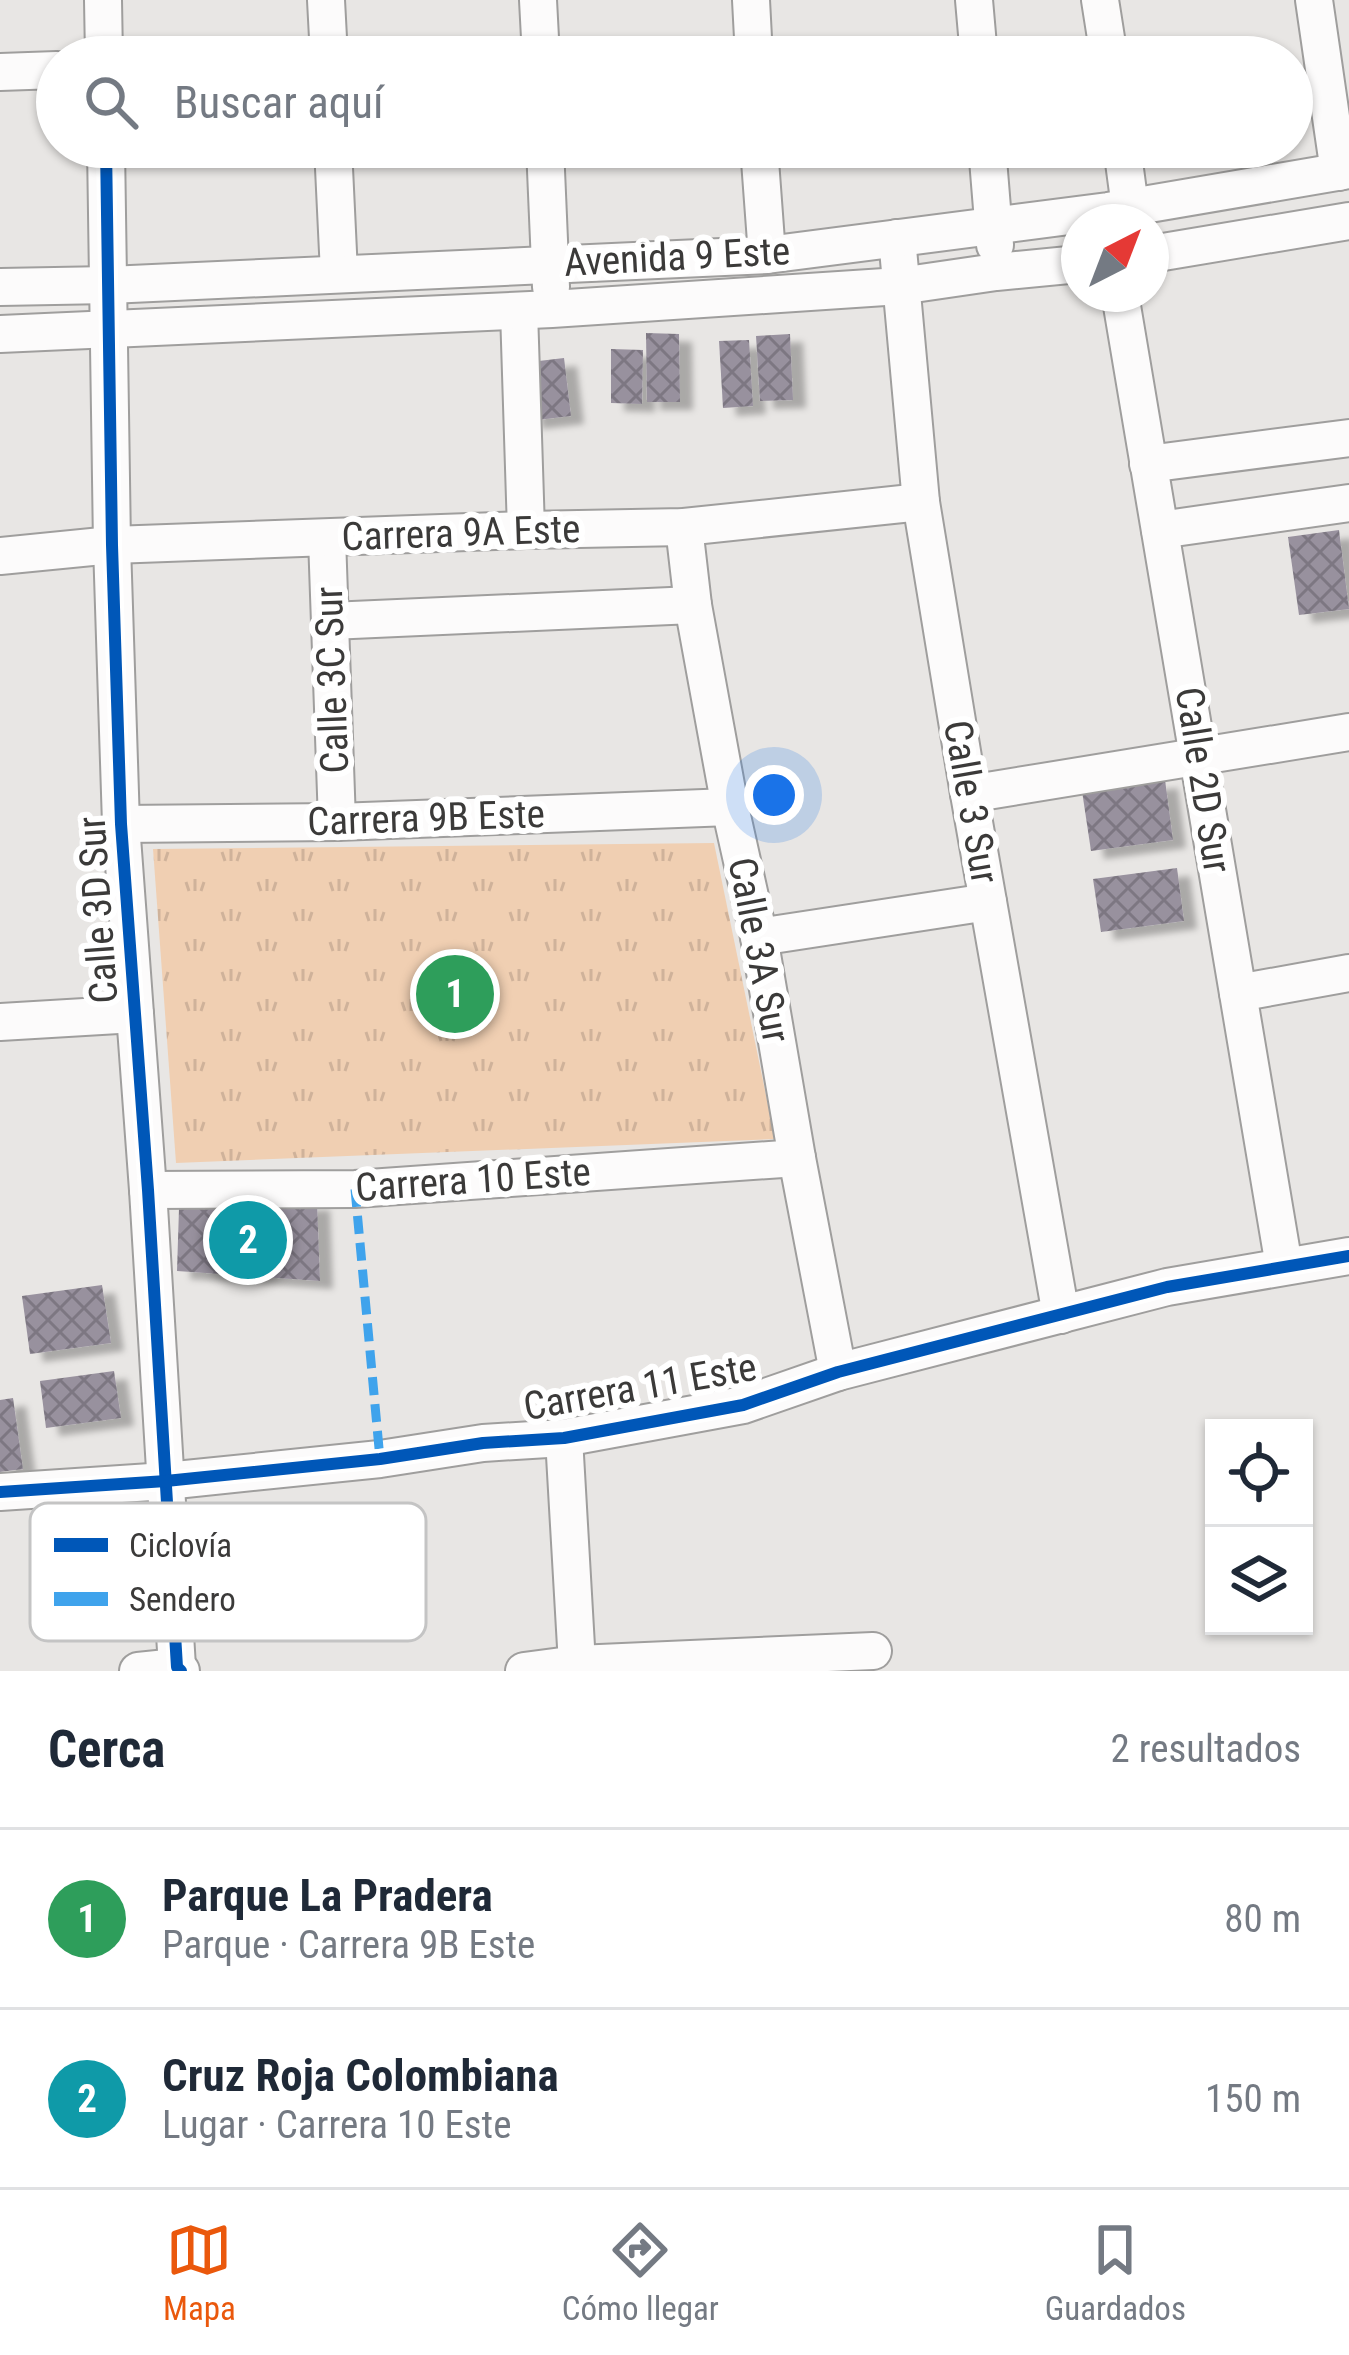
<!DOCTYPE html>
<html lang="es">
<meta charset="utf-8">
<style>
:root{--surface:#fff;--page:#f2f2f3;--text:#1f2937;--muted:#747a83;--line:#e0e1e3;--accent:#ea580c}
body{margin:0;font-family:"Roboto Condensed",sans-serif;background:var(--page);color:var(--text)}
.controls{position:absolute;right:36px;bottom:36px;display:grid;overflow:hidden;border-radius:0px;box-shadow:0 3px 9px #0004}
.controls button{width:108px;height:108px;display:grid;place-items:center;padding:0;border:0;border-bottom:3px solid var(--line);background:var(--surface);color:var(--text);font:60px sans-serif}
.compass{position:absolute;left:1061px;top:204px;width:108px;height:108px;border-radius:50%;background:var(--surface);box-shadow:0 3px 9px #0004;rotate:42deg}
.you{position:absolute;left:774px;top:795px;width:42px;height:42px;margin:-30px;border:9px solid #fff;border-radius:50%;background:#1a73e8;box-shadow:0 0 0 18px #1a73e833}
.badge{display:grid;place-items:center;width:78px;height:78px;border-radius:50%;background:var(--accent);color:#fff;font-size:39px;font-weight:700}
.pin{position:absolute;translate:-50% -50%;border:6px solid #fff;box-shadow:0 3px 12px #0006}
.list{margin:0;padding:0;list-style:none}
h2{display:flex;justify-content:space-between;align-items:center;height:156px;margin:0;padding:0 48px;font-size:51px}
h2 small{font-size:39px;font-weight:400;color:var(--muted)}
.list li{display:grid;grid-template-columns:78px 1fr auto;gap:36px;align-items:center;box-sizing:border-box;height:180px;padding:0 48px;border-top:3px solid var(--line)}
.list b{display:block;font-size:45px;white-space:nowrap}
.list p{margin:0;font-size:39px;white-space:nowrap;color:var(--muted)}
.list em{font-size:39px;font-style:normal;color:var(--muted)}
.icon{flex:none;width:66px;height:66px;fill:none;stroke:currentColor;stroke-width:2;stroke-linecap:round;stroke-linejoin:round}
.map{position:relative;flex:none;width:1349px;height:1671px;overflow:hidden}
.search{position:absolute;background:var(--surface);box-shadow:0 3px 9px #0004;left:36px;right:36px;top:36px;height:132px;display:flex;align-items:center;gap:30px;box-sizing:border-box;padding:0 42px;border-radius:66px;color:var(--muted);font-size:45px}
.sheet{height:516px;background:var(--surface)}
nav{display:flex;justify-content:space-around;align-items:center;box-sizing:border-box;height:168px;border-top:3px solid var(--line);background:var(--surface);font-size:33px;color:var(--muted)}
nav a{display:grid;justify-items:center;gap:6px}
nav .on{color:var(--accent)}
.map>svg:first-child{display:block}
.park{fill:url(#park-tufts)}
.building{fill:url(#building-cross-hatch);filter:url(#shadow)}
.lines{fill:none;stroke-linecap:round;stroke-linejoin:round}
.street-casing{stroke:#9f9e9d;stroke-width:40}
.street{stroke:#fcfbfb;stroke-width:36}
.quiet{stroke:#3fa3ec;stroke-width:9;stroke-dasharray:18 9;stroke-linecap:butt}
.cycleway-casing{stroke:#fff;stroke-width:20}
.cycleway{stroke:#0057b8;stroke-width:12}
.labels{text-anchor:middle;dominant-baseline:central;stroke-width:12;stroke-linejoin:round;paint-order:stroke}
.street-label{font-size:39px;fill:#3b3a39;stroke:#fff}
.key{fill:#fff;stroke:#c4c4c4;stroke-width:3}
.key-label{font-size:33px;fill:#3b3a39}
</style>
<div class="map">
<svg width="1349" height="1671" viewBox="0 0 1349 1671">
<defs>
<pattern id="park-tufts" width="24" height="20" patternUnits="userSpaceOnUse" patternTransform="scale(3)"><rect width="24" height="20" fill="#f0cfb2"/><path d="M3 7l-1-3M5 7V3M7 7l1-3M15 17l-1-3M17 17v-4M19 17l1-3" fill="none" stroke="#cfb29a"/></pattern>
<pattern id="building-cross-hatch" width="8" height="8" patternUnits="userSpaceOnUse" patternTransform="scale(3)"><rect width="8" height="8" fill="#98919e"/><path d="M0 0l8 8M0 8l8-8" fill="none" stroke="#7d7782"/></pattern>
<filter id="shadow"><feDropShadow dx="13" dy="8" stdDeviation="3" flood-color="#0004"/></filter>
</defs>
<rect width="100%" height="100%" fill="#e8e6e4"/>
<polygon class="park" points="714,843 775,1139 176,1163 153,849"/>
<g class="building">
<polygon points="646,333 679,334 680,402 647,402"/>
<polygon points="790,334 793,400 760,401 756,336"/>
<polygon points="749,340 753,406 723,408 719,341"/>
<polygon points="611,349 643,350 642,404 611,403"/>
<polygon points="564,358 571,416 529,421 522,363"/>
<polygon points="1339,530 1349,609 1299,615 1288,537"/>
<polygon points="1165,780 1173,840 1091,851 1082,791"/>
<polygon points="1177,868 1184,921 1101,932 1093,879"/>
<polygon points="317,1202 320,1281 177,1271 179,1209 191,1206"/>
<polygon points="102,1285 111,1343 30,1354 22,1296"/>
<polygon points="114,1371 121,1418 46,1428 40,1381"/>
<polygon points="13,1398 23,1469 0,1472 0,1400"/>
</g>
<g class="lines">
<g class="street-casing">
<g id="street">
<polyline points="103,0 104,57"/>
<polyline points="326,0 329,57"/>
<polyline points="538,0 541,57"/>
<polyline points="751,0 754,57"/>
<polyline points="974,0 979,57"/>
<polyline points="1100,0 1109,57"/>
<polyline points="1314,0 1339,172"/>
<polyline points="0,72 57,70"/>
<polyline points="106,147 112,545 121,824 148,1190 177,1667"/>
<polyline points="333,147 339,273"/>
<polyline points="545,147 551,287"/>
<polyline points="759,147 767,255"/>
<polyline points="987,147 995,245"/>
<polyline points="1122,147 1130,207"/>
<polyline points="897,238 921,502 969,794 1061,1315"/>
<polyline points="1151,254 1349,221"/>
<polyline points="0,287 109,285 767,255 1108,211 1349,170"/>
<polyline points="1120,294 1284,1266"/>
<polyline points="519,311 526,530"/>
<polyline points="0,334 552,309 900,286 996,272 1079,264"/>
<polyline points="1148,464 1349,438"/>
<polyline points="684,527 693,605 730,807 759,937 797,1158 838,1372"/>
<polyline points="1160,530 1349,503"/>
<polyline points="327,538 337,822"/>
<polyline points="0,556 112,545 526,530 684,527 921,502"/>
<polyline points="330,621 693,605"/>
<polyline points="969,794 1349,732"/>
<polyline points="121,824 337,822 730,807"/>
<polyline points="759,937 988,902"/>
<polyline points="1238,993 1349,973"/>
<polyline points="0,1022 135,1014"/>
<polyline points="148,1190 355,1189 797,1158"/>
<polyline points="564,1438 577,1664"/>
<polyline points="0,1492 166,1481 380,1459 483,1443 564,1438 743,1405 838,1372 1167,1287 1349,1256"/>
<polyline points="138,1671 177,1667 181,1671"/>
<polyline points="524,1671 577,1664 873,1651"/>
</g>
</g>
<use href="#street" class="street"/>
<polyline class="quiet" points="355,1189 380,1459"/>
<g class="cycleway-casing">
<g id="cycleway">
<polyline points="106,147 112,545 121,824 148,1190 177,1667 181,1671"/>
<polyline points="0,1492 166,1481 380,1459 483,1443 564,1438 743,1405 838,1372 1167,1287 1349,1256"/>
</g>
</g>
<use href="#cycleway" class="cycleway"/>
</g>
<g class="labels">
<g class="street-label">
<text transform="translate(677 257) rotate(-3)">Avenida 9 Este</text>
<text transform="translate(461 533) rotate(-2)">Carrera 9A Este</text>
<text transform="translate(332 680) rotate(-92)">Calle 3C Sur</text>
<text transform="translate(1203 780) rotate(81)">Calle 2D Sur</text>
<text transform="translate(971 802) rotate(80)">Calle 3 Sur</text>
<text transform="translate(426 818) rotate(-2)">Carrera 9B Este</text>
<text transform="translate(98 910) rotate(-94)">Calle 3D Sur</text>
<text transform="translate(759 950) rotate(79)">Calle 3A Sur</text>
<text transform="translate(473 1180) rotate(-4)">Carrera 10 Este</text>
<text transform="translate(640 1387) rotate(-10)">Carrera 11 Este</text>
</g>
</g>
<rect x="30" y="1503" width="396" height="138" rx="18" class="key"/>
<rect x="54" y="1538" width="54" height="14" fill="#0057b8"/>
<rect x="54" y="1592" width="54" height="14" fill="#3fa3ec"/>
<g class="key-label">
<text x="129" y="1557">Ciclovía</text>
<text x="129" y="1611">Sendero</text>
</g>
</svg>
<div class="controls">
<button><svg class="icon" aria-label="locate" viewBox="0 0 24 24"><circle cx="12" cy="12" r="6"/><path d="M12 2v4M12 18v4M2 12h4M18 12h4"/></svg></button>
<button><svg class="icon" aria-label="layers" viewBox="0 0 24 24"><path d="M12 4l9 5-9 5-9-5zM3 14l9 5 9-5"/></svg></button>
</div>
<svg class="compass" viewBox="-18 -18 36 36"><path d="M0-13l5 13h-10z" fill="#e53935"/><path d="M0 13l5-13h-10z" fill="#747a83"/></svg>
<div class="you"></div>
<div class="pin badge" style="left:455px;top:994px;background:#2e9e5b">1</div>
<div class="pin badge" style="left:248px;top:1240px;background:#0f9aa8">2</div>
<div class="search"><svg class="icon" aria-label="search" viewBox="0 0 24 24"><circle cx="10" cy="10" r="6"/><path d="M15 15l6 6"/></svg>Buscar aquí</div>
</div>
<section class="sheet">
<h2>Cerca<small>2 resultados</small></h2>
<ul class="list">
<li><span class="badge" style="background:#2e9e5b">1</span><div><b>Parque La Pradera</b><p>Parque · Carrera 9B Este</p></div><em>80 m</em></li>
<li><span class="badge" style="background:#0f9aa8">2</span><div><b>Cruz Roja Colombiana</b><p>Lugar · Carrera 10 Este</p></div><em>150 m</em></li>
</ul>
</section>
<nav>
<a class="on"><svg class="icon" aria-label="map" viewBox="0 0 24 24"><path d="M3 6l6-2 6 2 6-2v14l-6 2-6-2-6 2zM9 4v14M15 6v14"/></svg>Mapa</a>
<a><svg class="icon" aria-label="directions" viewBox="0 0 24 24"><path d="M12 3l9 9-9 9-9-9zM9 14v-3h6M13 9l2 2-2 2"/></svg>Cómo llegar</a>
<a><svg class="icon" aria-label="saved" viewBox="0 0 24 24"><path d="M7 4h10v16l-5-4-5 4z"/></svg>Guardados</a>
</nav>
